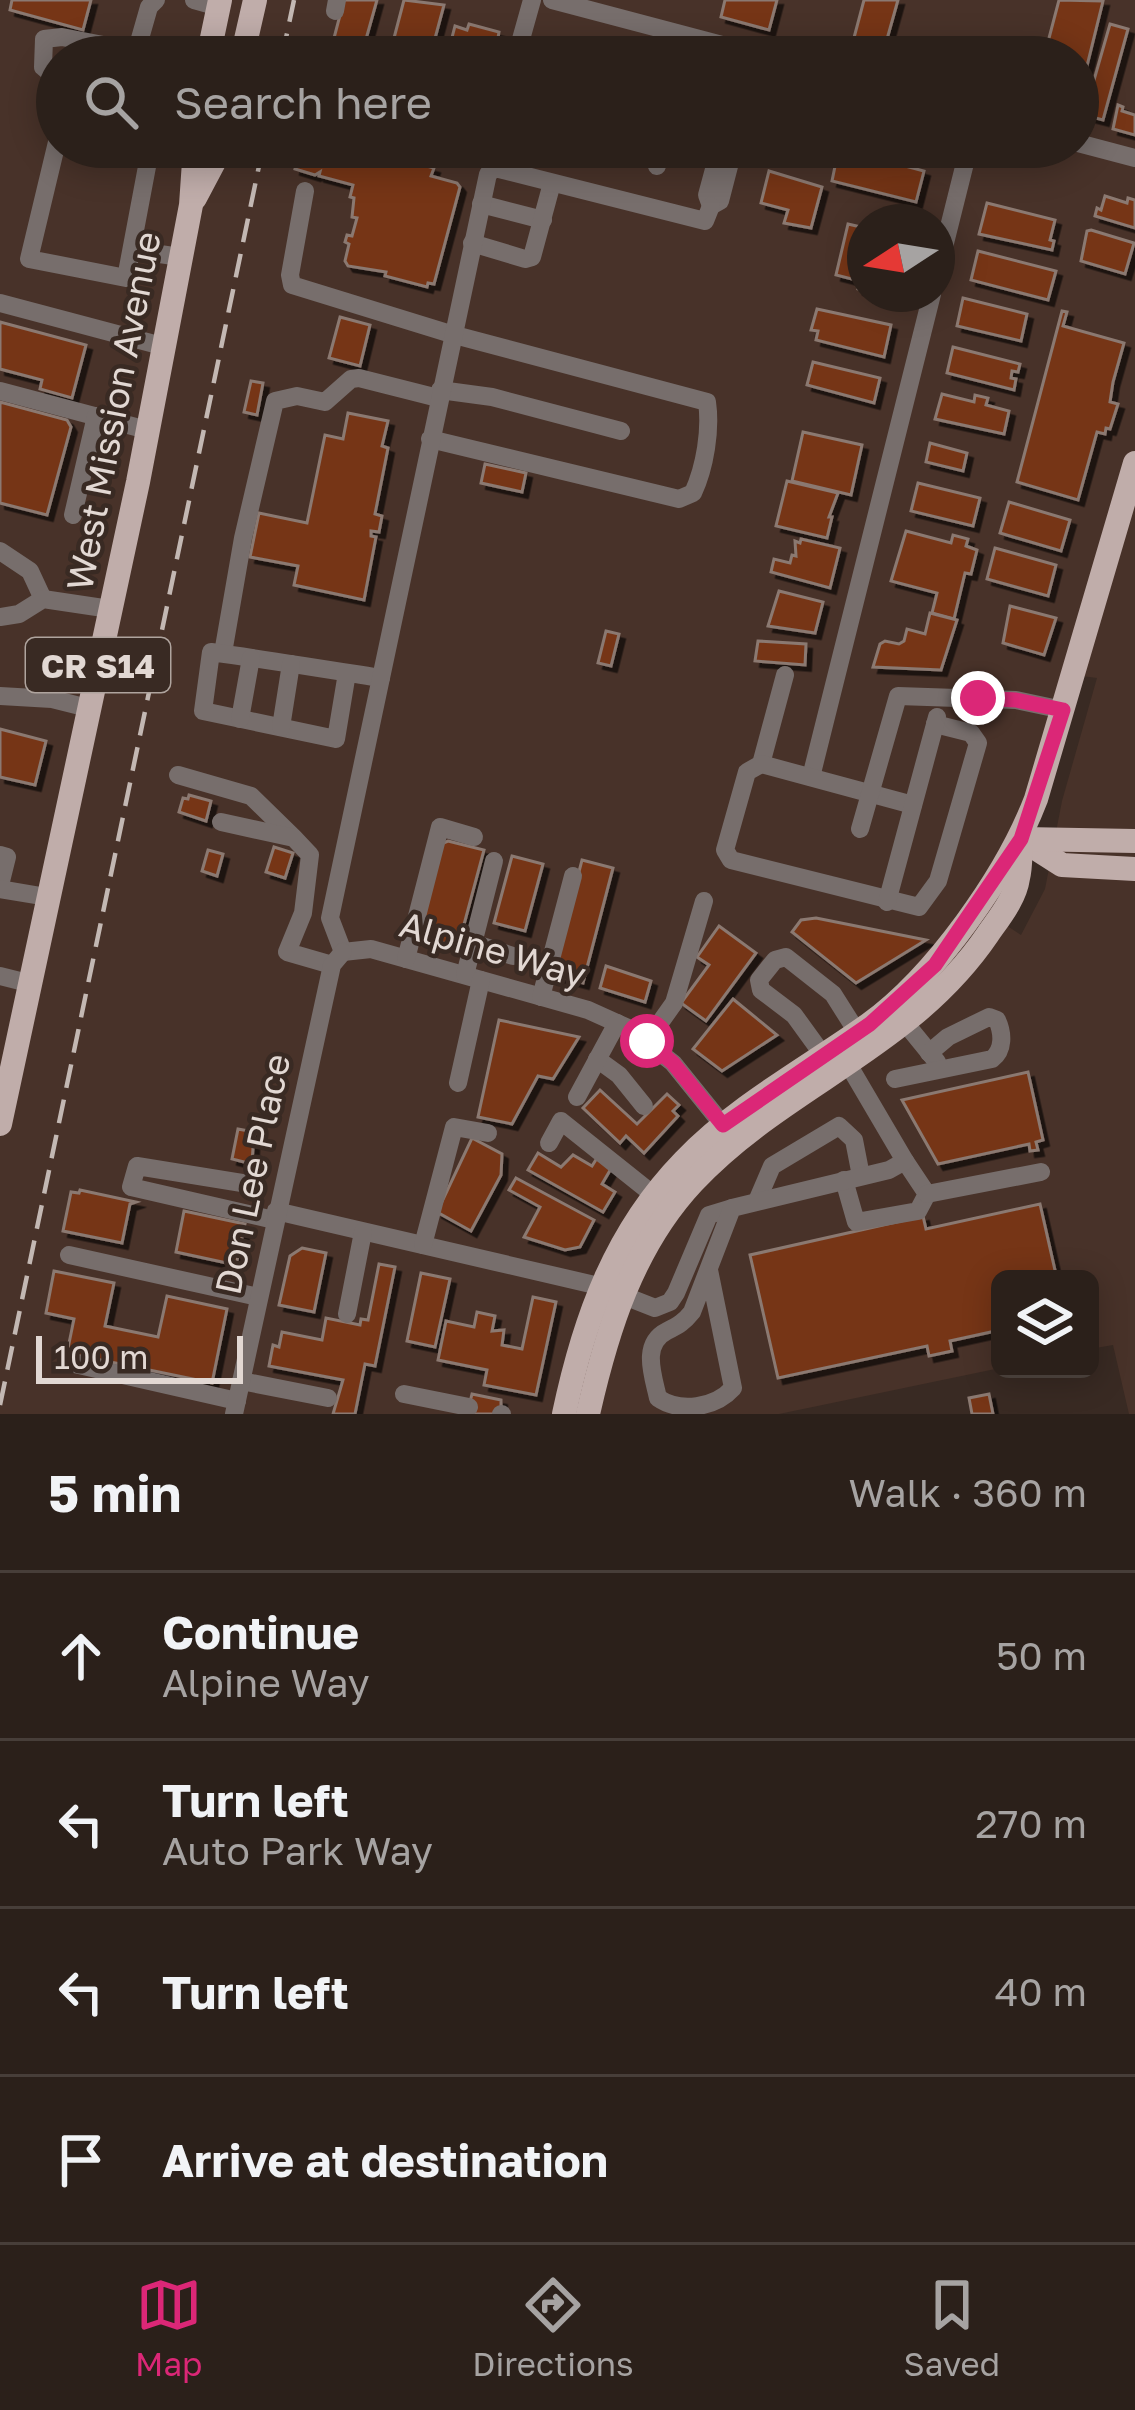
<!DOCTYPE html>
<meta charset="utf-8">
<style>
:root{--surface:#2b201a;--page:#332823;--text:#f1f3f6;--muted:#a6a3a2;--line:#473e39;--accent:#db2777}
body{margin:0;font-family:"Golos Text",sans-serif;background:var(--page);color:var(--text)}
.controls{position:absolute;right:36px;bottom:36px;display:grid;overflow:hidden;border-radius:18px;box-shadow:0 6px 30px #0003}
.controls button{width:108px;height:108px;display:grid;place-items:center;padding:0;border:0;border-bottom:3px solid var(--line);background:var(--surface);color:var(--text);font:60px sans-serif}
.compass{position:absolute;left:847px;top:204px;width:108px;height:108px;border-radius:50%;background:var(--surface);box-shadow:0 6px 30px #0003;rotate:258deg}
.scale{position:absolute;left:36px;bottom:30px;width:207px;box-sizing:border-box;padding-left:12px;border:6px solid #e2d8d3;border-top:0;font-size:33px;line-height:42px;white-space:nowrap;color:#e2d8d3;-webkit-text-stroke:9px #392a23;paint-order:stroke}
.stop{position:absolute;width:36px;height:36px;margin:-27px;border:9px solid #db2777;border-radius:50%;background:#fff}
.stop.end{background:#db2777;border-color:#fff;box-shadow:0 3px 12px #0008}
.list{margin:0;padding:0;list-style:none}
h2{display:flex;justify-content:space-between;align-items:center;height:156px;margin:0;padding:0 48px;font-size:51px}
h2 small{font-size:39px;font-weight:400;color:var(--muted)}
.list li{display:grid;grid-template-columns:78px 1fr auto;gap:36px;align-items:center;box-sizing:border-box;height:168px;padding:0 48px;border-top:3px solid var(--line)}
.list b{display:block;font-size:45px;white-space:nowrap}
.list p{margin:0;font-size:39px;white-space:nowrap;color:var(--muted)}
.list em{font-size:39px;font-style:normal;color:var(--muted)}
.icon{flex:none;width:66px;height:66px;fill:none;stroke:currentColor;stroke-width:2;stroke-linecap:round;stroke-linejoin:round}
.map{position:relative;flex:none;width:1135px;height:1414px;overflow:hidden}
.search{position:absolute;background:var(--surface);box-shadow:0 6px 30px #0003;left:36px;right:36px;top:36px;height:132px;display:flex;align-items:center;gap:30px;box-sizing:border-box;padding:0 42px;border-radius:66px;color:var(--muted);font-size:45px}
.sheet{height:828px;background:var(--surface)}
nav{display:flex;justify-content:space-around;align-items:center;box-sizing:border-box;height:168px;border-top:3px solid var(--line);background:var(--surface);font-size:33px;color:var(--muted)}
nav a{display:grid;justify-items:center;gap:6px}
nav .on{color:var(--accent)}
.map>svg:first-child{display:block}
.built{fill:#483229;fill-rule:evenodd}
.building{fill:#763618;stroke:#8b7971;stroke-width:3;filter:url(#shadow)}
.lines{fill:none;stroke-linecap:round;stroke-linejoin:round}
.minor{stroke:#776e6c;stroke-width:18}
.major{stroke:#c0adaa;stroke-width:24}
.rail{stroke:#c3b8b3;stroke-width:4.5;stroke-dasharray:24 12;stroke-linecap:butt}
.route{stroke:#db2777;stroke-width:15}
.labels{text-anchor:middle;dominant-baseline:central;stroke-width:9;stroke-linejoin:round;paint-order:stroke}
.shield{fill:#392a23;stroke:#afa49e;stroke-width:3}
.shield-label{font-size:33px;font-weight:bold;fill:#e2d8d3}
.street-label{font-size:36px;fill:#e2d8d3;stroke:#392a23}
</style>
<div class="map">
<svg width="1135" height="1414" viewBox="0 0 1135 1414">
<defs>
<filter id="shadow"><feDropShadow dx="5.5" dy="5.5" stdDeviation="0" flood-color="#0009"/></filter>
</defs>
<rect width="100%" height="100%" fill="#392a23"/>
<path class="built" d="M0 0H1135V1414H1129L1113 1345 1090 1349V1279H1000V1368L779 1414H0ZM57 57H1078V147H57ZM865 222H937V294H865ZM1074 675 1097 678 1062 801 1045 889 1021 935 992 916 1013 870Z"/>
<g class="building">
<polygon points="12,0 91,0 83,30 10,10"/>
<polygon points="344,0 377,0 361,57 329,57"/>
<polygon points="404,0 444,5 430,57 389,57"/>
<polygon points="725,0 777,0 769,30 721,17"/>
<polygon points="864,0 898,0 882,57 851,49"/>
<polygon points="1059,0 1103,1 1083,82 1078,81 1078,57 1044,57"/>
<polygon points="469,24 499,32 498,38 505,40 500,57 447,57 455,26 467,30"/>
<polygon points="1110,24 1128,29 1103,120 1084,115"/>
<polygon points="533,38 564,49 562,57 528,57"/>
<polygon points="1118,105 1123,107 1122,111 1135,115 1135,135 1113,129"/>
<polygon points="301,147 388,147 410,153 408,161 434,168 431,176 457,183 460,187 434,284 428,283 427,287 385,276 386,272 348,266 345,261 349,244 345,242 347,235 352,236 357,218 352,217 354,198 350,197 353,185 319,176 320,172 315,175 295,169"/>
<polygon points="839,147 905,147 901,165 924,171 916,202 832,181"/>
<polygon points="769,171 822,187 811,228 784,223 788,210 761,203"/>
<polygon points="1105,196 1127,203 1128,198 1135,200 1135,228 1095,216 1097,208 1101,210"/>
<polygon points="987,203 1055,220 1050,240 1054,241 1052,250 979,234"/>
<polygon points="848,224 865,228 865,291 858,289 860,281 836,275"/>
<polygon points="1091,230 1134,243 1125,274 1081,261 1087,231"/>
<polygon points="978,251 1056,271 1048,300 971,280"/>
<polygon points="963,298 1027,314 1021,341 957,326"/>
<polygon points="817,309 891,325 884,357 816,340 818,331 811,330"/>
<polygon points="1062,311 1067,312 1063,326 1124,343 1113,382 1110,402 1118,404 1110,429 1106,428 1105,434 1097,432 1078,500 1017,482"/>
<polygon points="340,317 370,325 360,366 329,358"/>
<polygon points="0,322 86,345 72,398 40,389 42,380 0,369"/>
<polygon points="953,347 1020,364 1018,372 1012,371 1011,378 1016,379 1014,390 947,373"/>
<polygon points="813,362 880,378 874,403 807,385"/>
<polygon points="251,381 263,383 257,415 244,412"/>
<polygon points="942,394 974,402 975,395 988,398 986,405 1009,411 1004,434 935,419"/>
<polygon points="0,402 67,420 71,427 47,515 0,503"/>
<polygon points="348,413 388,421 382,446 388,448 375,514 382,516 379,532 371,531 371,536 376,537 364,600 294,585 298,566 250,557 259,513 307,523 325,435 343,439"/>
<polygon points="803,432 862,445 851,495 792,481"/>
<polygon points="930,443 967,453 963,471 926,462"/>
<polygon points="485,464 526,473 522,492 481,483"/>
<polygon points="787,481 838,493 829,517 832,517 827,538 776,526"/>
<polygon points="918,483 980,498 973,526 911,511"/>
<polygon points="1009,502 1070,520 1061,551 1000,533"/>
<polygon points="906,531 951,543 953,535 968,539 966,546 977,550 971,574 965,573 954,619 932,613 937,593 891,581"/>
<polygon points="801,539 840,548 830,588 771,572 774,559 790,563 792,555 796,556 795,541 800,543"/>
<polygon points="995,548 1056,565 1048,596 987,579"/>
<polygon points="779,591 823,602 815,633 768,626"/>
<polygon points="1010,606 1056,618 1044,655 1003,643"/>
<polygon points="930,613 957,620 941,670 873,667 880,644 885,641 899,644 904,641 907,629 925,634"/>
<polygon points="606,631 619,634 611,666 598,663"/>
<polygon points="758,641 806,644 805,665 755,661"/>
<polygon points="0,729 46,741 35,785 0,777"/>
<polygon points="189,795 211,801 206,821 179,812 183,798 188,799"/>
<polygon points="448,841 484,850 458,947 416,936 441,844"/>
<polygon points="274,847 293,853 285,878 266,872"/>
<polygon points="208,850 223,854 217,876 202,871"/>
<polygon points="512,856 543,864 525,931 494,923"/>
<polygon points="582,860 613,868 583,983 552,975"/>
<polygon points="816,918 926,940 856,983 792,932 801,920"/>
<polygon points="719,926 756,953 706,1021 681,1003 709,965 697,957"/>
<polygon points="606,966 651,981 645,1002 600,988"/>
<polygon points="733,999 777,1035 722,1071 693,1049"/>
<polygon points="499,1020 579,1037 553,1079 538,1076 512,1124 478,1117"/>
<polygon points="1028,1072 1043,1140 1036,1142 1038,1150 1030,1151 1029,1144 938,1164 902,1100"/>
<polygon points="600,1090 637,1124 667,1094 679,1105 673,1111 678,1116 644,1153 626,1136 620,1143 583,1108"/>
<polygon points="238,1129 254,1132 252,1164 232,1159"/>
<polygon points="472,1138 502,1154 501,1175 471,1231 437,1212"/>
<polygon points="538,1153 561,1167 573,1155 592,1166 597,1158 612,1167 602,1184 615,1192 603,1212 528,1170"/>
<polygon points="516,1178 594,1220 580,1247 565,1250 524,1237 540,1207 509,1190"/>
<polygon points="80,1190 136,1202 130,1204 122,1243 63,1231 71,1192 79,1193"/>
<polygon points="1040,1204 1057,1279 1000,1279 1000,1330 950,1341 952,1351 929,1356 927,1346 778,1378 750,1255 923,1216 926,1229"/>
<polygon points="184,1211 245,1224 236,1265 176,1252"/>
<polygon points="302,1248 326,1253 314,1312 279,1305 290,1256"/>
<polygon points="379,1264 395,1267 375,1366 365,1364 355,1414 333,1414 343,1380 269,1366 273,1345 279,1347 282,1332 322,1340 326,1318 360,1325 361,1319 368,1320"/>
<polygon points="54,1271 114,1283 105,1326 158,1337 167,1296 227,1309 212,1383 67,1353 74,1319 46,1313"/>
<polygon points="421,1273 450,1279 435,1347 407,1341"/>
<polygon points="533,1297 556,1302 536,1395 484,1385 487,1370 438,1360 446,1321 474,1327 477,1312 495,1316 492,1331 504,1330 502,1345 522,1349"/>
<polygon points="472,1394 501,1400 501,1414 467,1414"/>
<polygon points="989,1394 993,1414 972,1414 969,1398"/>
</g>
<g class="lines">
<g class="minor">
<polyline points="194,0 219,7"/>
<polyline points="552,0 768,57"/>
<polyline points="335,11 337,0"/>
<polyline points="137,49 149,7 156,0"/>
<polyline points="516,57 532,0"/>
<polyline points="57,79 43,67 44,39 62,37 165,57"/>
<polyline points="57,142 29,259 126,278 149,156 113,147"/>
<polyline points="1078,143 1135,158"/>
<polyline points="720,147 707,195 711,206 720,201 734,147"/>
<polyline points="657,166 661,147"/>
<path d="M305 191 290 275 292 285 451 334 707 402C711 430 705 467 693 493L679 499 430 439"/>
<polyline points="481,204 543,220"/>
<polyline points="472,243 525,259 532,257 552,183"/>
<polyline points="133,250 180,257"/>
<polyline points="937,275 969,147"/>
<polyline points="0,303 162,346"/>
<polyline points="440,390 492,397 621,431"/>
<polyline points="0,391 147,430"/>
<polyline points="73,515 96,416"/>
<polyline points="0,551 30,571 43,599"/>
<polyline points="0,617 19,614 43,599 110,609"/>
<polyline points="223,653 243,538 275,401 297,396 325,402 351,379 359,378 438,398"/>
<path d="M347 673 336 739 203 711 211 652C268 660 324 669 381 678"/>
<polyline points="0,696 52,699 88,708"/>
<polyline points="240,719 251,658"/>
<polyline points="281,727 291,664"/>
<polyline points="761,764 785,675"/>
<polyline points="178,775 251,796 293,837"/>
<polyline points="811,777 932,294"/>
<polyline points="913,805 761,764 747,772 725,850 731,860 919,907 938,881 978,743 971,733 935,724"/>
<polyline points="221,822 294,838 310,855 303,913 287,952 332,965"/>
<polyline points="860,829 898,696 1016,700 1063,710"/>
<polyline points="0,855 7,857 0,885"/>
<polyline points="0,889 47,897"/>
<polyline points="887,902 937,717"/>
<polyline points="473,943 513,956"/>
<polyline points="343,952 330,918 488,174 495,168 705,221 711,206"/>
<polyline points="343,952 371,949 588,1010 628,1028 673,1063 723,1125"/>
<polyline points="406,959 440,827 474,837"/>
<polyline points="465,975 494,861"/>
<polyline points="0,976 28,983"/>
<polyline points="541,997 573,876"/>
<polyline points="906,1024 937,1062"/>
<polyline points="647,1041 674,1003 704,901"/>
<polyline points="823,1055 794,1015 761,990 759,980 775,960 786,957 833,994 857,1032"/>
<polyline points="597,1059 619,1075 644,1106"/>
<path d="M895 1079 992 1059C1004 1050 1003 1033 997 1020L989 1017 948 1037 929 1053"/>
<polyline points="458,1083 481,980"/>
<polyline points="577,1097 617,1023"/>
<polyline points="549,1143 561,1121 655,1196"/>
<polyline points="844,1180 856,1222 918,1211 927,1194 905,1161"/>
<polyline points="242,1183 137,1166 131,1187 274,1220"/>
<polyline points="927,1194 1041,1172"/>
<polyline points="757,1201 772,1166 839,1126 854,1140 861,1176"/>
<polyline points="276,1211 599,1286 655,1308 670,1302 676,1293 709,1215 732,1208"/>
<polyline points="423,1245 454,1127 488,1133"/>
<polyline points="69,1255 258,1297"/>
<path d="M709 1270 733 1388C715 1408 680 1413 658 1398 653 1375 641 1344 667 1331 679 1325 684 1322 692 1312L732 1208 889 1170 905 1161 848 1064"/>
<polyline points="347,1314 363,1232"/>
<polyline points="70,1363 237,1401"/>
<polyline points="241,1381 328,1398"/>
<polyline points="404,1394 469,1407"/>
<polyline points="234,1414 332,965 343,952"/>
<polyline points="501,1414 502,1414"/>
</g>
<g class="major">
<polyline points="208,57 220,0"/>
<polyline points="242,57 255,0"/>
<polyline points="195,198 222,147"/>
<polyline points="1021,839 1062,865 1135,869"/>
<polyline points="1023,839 1135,841"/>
<polyline points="0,1124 138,482 191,205 195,147"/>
<path d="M564 1414C584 1319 615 1232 684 1161 738 1105 806 1069 868 1025 935 977 1007 875 1036 799L1135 463"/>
<path d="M588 1414C607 1330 633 1246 693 1182 784 1085 910 1049 988 934 999 918 1015 899 1018 878 1021 867 1020 854 1021 842"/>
</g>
<g class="rail">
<polyline points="282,57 294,0"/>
<polyline points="0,1405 263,147"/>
</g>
</g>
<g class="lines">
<polyline class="route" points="647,1041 673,1063 723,1125 870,1024 935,965 1021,839 1063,710 1016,700 978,698"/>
</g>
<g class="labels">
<rect class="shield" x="26" y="638" width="144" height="54" rx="9"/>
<g class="shield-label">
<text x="98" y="665">CR S14</text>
</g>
<g class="street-label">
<text transform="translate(113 411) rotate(-79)">West Mission Avenue</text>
<text transform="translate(493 949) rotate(16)">Alpine Way</text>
<text transform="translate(252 1174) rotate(-78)">Don Lee Place</text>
</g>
</g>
</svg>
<div class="controls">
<button><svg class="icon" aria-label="layers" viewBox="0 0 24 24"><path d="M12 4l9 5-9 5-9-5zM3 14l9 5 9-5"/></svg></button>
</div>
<svg class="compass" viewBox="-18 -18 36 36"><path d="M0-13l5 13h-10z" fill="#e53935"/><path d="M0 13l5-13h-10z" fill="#a6a3a2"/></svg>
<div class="scale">100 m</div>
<div class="stop" style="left:647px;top:1041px"></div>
<div class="stop end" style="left:978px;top:698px"></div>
<div class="search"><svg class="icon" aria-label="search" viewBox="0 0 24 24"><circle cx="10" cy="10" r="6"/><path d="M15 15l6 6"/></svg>Search here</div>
</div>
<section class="sheet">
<h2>5 min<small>Walk · 360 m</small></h2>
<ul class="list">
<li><svg class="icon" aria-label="ahead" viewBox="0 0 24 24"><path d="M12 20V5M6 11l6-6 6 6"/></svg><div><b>Continue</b><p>Alpine Way</p></div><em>50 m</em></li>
<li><svg class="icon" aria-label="left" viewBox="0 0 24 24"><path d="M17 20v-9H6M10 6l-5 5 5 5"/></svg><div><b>Turn left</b><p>Auto Park Way</p></div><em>270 m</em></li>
<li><svg class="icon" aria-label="left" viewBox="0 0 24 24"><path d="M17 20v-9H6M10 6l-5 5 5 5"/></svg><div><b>Turn left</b></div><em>40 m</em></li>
<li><svg class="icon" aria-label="arrive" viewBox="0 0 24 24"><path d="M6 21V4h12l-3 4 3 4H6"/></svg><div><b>Arrive at destination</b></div></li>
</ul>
</section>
<nav>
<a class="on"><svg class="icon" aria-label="map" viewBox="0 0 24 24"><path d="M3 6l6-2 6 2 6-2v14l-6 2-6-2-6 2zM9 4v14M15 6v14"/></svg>Map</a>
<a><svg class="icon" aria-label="directions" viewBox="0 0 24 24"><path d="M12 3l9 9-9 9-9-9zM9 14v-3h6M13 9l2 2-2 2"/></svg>Directions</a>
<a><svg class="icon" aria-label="saved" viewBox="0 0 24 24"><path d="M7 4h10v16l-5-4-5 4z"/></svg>Saved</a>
</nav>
